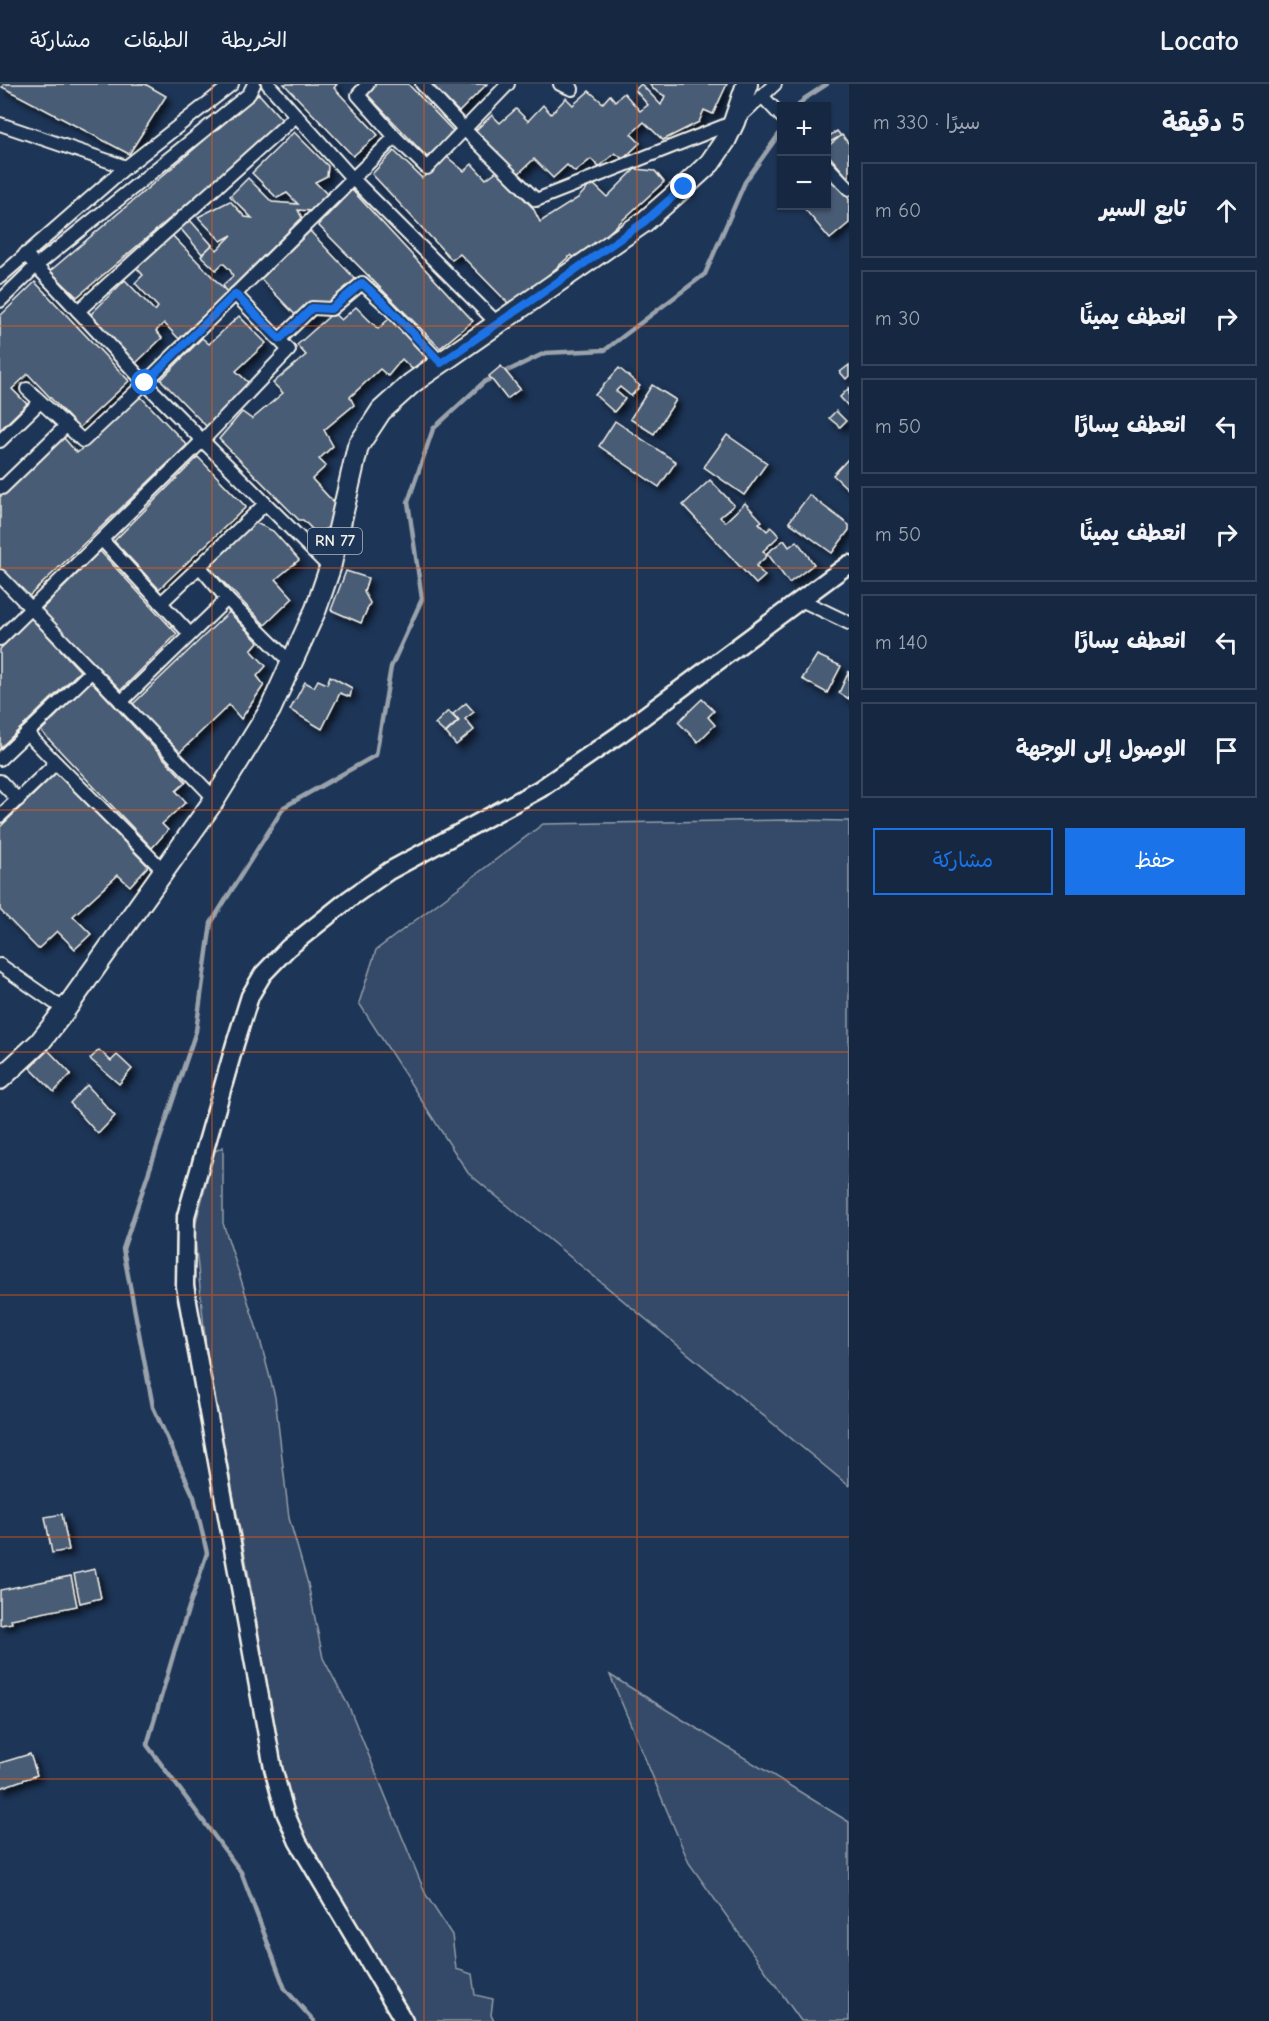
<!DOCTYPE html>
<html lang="ar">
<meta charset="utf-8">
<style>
:root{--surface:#162841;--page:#1f3048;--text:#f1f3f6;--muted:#9ea6b1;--line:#35445a;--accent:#1a73e8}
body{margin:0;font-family:"Comic Neue","Playpen Sans Arabic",sans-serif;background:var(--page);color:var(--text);direction:rtl}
.controls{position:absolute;right:18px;top:18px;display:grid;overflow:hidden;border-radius:0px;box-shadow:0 2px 4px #0004}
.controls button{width:54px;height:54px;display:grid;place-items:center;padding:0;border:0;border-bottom:2px solid var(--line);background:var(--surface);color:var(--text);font:30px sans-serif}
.stop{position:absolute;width:18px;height:18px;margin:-14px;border:4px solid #1a73e8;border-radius:50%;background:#fff}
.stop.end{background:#1a73e8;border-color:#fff;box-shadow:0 2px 6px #0008}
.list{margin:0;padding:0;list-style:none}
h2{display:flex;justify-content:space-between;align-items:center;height:78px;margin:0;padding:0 24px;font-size:26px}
h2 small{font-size:20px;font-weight:400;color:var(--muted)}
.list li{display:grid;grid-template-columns:39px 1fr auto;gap:18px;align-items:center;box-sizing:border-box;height:96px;margin:0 12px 12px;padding:0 12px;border:2px solid var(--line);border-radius:0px}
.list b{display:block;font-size:22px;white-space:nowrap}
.list em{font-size:20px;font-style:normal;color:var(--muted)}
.actions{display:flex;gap:12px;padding:18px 24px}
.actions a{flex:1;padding:14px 0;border:2px solid var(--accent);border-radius:0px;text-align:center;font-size:21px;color:var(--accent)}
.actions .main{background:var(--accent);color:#fff}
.icon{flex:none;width:33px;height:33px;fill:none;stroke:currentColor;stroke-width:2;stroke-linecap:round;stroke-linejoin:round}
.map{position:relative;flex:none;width:849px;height:1937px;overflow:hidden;direction:ltr}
header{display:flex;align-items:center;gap:36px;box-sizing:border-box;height:84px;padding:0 30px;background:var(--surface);border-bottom:2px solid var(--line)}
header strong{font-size:28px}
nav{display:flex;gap:33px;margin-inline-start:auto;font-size:21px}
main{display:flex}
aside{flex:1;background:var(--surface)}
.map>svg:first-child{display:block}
.green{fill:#354a67;stroke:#949ea8;stroke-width:1.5}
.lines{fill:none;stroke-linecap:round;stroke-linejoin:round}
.stream{stroke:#9aa2ab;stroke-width:4.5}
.building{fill:#485b74;stroke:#f4f1e8;stroke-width:1.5;filter:url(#shadow)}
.street-casing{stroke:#f4f1e8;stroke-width:16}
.secondary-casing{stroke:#f4f1e8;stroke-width:21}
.primary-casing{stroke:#f4f1e8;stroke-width:24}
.street{stroke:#1d3557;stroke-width:12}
.secondary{stroke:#1d3557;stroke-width:16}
.primary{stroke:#1d3557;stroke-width:20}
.route{stroke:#1a73e8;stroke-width:8}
.grid{fill:none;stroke:#e8590c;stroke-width:1.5;stroke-opacity:0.55}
.labels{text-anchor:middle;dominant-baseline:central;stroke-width:4.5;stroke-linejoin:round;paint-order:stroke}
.shield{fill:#1d3557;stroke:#b4b9bc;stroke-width:1.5}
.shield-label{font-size:16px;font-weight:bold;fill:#f4f1e8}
</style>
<header>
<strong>Locato</strong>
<nav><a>الخريطة</a><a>الطبقات</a><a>مشاركة</a></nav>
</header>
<main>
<aside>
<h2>5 دقيقة<small>سيرًا · 330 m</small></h2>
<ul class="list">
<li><svg class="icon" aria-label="ahead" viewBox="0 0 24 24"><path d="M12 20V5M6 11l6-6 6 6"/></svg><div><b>تابع السير</b></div><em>60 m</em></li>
<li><svg class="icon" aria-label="right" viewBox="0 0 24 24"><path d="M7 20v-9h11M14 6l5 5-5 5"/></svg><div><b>انعطف يمينًا</b></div><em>30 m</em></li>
<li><svg class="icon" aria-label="left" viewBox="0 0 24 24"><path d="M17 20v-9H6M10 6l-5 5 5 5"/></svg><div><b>انعطف يسارًا</b></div><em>50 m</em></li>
<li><svg class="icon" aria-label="right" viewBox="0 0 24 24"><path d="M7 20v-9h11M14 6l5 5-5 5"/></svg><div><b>انعطف يمينًا</b></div><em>50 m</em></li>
<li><svg class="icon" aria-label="left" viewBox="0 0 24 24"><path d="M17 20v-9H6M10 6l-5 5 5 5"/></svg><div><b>انعطف يسارًا</b></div><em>140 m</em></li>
<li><svg class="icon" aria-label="arrive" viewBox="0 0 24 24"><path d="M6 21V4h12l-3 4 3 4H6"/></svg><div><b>الوصول إلى الوجهة</b></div></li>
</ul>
<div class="actions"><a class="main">حفظ</a><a>مشاركة</a></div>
</aside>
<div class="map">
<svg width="849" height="1937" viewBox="0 0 849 1937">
<defs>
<filter id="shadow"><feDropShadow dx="5" dy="5" stdDeviation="3" flood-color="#0009"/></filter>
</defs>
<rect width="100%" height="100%" fill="#1d3557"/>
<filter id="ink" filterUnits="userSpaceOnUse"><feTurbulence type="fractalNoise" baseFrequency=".0167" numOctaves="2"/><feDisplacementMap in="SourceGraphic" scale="12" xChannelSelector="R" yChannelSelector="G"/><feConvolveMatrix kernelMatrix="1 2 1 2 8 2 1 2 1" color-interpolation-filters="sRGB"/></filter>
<g filter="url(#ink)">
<g class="green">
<polygon points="791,736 849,737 849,1402 468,1089 359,919 376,866 543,740"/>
<polygon points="223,1063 223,1139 259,1252 275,1313 289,1434 308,1500 323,1574 349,1623 426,1811 452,1851 456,1885 472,1890 475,1911 493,1915 491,1931 494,1937 413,1937 312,1772 284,1698 249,1493 207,1273 194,1145 215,1067"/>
<polygon points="610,1591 849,1738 849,1937 801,1937 689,1779"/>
</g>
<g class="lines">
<g class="stream">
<polyline points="798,22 804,15 827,0"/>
<polyline points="314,1937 285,1905 241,1788 147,1661 175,1565 207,1469 194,1413 153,1323 123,1165 196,947 211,839 284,723 376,671 391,583 422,515 408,418 433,345 484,298 545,269 605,266 705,190 745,98 782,46"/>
</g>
</g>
<g class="building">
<polygon points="4,0 145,0 166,12 129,70 2,3"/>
<polygon points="284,0 337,0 334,4 378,51 353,72"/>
<polygon points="374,0 408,0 454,48 427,73 366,9"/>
<polygon points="431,0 487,0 459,28"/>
<polygon points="641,0 661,21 665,12 653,5 649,0 727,0 713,30 704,26 699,38 663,56 644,38 631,50 640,59 623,75 615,69 599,83 591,75 575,88 567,81 553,94 534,75 517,91 476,46 492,31 500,39 516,25 528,37 543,21 551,30 566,14 573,21 589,7 603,19 610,11 615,17 624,9 640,27 648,21 635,6"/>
<polygon points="259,10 284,38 77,213 50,187"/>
<polygon points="837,47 841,52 826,60 826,54"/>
<polygon points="294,48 328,82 327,92 315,98 329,112 313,127 298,126 302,134 227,208 223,201 233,192 230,186 223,179 216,186 201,172 212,161 217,166 232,151 221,157 198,133 230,117 245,133 252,134 230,112 248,94 272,118 298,120 287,109 277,114 252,89"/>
<polygon points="842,51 849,60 849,95 826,68 826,64"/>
<polygon points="394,67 422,94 447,73 464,87 472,80 486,95 497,87 533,124 540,138 578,114 592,99 607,113 635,85 655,87 664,98 578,177 571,171 512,223 460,170 452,176 372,90"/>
<polygon points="834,96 849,115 849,139 830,155 803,123 826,122 826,102"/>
<polygon points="352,106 473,237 440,264 318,141"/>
<polygon points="190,136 212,161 202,170 180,144"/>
<polygon points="310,147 357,197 304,240 261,195"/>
<polygon points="170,149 228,209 179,255 164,239 156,247 162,254 136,279 90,231 125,196 155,227 158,223 135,199 143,191 135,182"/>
<polygon points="35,198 129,297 79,344 28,290 12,305 27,320 0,346 0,232"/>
<polygon points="356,223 378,245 392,232 430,271 412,285 402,275 388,292 380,285 350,313 354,321 324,346 333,362 319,375 326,382 312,395 337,422 330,443 316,449 303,436 299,436 219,355 242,328 252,335 283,309 273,299 306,271 297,261 333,229 341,236"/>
<polygon points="239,232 266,259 236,287 250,300 207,343 161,296 202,254 209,260"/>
<polygon points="849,281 849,292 846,295 840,288"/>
<polygon points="501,282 520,305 507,315 489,292"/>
<polygon points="619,284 640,302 631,312 620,303 616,307 625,315 614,328 595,311"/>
<polygon points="652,301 676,316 654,350 630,335"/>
<polygon points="849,304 849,323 840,313"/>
<polygon points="140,312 187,361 28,513 0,484 0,413 64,354 77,369"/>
<polygon points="836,327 846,337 840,343 829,334"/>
<polygon points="615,337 676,378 659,403 599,362"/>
<polygon points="727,351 767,379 744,411 704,383"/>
<polygon points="198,373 246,423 159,505 114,457"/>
<polygon points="849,374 849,406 833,391"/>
<polygon points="710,396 734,421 720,433 725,438 745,419 762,437 759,439 767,447 771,443 779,452 763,467 767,472 756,482 765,492 756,500 683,421"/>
<polygon points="809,411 849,441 849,446 832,469 789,438"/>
<polygon points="254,438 273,447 299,476 276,495 293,514 265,541 209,483"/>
<polygon points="784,456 789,463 797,457 814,480 789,499 767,469"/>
<polygon points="100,467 177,550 121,606 41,526"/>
<polygon points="346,487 368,494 364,508 370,519 361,539 331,526"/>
<polygon points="229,528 258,558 251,566 266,582 257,592 264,601 241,635 229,621 180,668 133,620"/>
<polygon points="31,534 80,587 0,664 0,565"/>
<polygon points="817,571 841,582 827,609 802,595"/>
<polygon points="849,587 849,615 839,609"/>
<polygon points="330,592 352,604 350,613 340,609 322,645 290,626 305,598 314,603 318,596 327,600"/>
<polygon points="91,597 186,698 176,707 186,718 162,740 168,746 152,764 41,647"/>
<polygon points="702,615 714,627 708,633 715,641 698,658 678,638"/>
<polygon points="466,619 474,628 465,635 474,646 456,661 446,649 459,637 453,630"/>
<polygon points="448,627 458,637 445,649 435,640"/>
<polygon points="56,689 148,782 130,802 118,791 73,832 91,850 75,865 57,847 38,865 0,826 0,743"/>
<polygon points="48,966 71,990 54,1008 30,984"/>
<polygon points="99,966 111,977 117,971 132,985 119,1000 90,975"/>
<polygon points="87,1001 115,1032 98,1050 70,1019"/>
<polygon points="62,1430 69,1466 52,1469 45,1433"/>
<polygon points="95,1485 101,1514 80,1519 74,1490"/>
<polygon points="71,1492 77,1522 11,1535 12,1539 0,1541 0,1506"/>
<polygon points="30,1670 37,1691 0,1704 0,1679"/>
</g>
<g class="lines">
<g class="street-casing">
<g id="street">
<polyline points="268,0 352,94 497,239"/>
<polyline points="368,0 358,11 395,53 427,84 508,0"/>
<polyline points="422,0 464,45 536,116 734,38 775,0"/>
<polyline points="560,0 572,5"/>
<polyline points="763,13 782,33"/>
<polyline points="0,40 126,83"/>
<polyline points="826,81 849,105"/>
<polyline points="25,170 145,299 330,484"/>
<polyline points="0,193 126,83 232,0"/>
<polyline points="0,217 36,182 249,10 254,0"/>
<polyline points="78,227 296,32"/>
<polyline points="280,255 312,224 331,225 362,199 387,222 441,279"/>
<polyline points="27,305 83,357 145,299 395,53"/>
<polyline points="0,357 40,318"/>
<polyline points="0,402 2,404 66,342"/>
<polyline points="102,456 190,550"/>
<polyline points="200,483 227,515 291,579"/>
<polyline points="0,492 215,715"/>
<polyline points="801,516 849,539"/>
<polyline points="161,519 265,420"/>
<polyline points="0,555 202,357 289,266 235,210"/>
<polyline points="121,618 227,515"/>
<polyline points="27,649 56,679 165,788"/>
<polyline points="0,675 92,587"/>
<polyline points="0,697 18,716"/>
<polyline points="0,732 56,679"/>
<polyline points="0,881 65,926"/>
</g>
</g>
<g class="secondary-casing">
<polyline id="secondary" points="404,1937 298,1758 285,1728 273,1684 185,1202 186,1132 235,960 250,912 263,890 288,864 349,815 389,787 540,705 620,650 849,480"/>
</g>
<g class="primary-casing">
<polyline id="primary" points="0,995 40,958 65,926 215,715 270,626 316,525 330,484 358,362 381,327 412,299 644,138 684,103 710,79 725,57 734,38 747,0"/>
</g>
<use href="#street" class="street"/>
<use href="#secondary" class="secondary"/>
<use href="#primary" class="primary"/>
</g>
</g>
<g class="lines" filter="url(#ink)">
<polyline class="route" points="145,299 235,210 280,255 312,224 331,225 362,199 387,222 441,279 644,138 684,103"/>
</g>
<path class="grid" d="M212 0V1937M424 0V1937M637 0V1937M0 242H849M0 484H849M0 726H849M0 968H849M0 1211H849M0 1453H849M0 1695H849"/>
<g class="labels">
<rect class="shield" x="308" y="444" width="54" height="26" rx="4.5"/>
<g class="shield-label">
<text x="335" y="457">RN 77</text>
</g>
</g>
</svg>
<div class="controls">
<button>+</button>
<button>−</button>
</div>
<div class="stop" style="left:145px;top:299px"></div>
<div class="stop end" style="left:684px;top:103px"></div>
</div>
</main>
